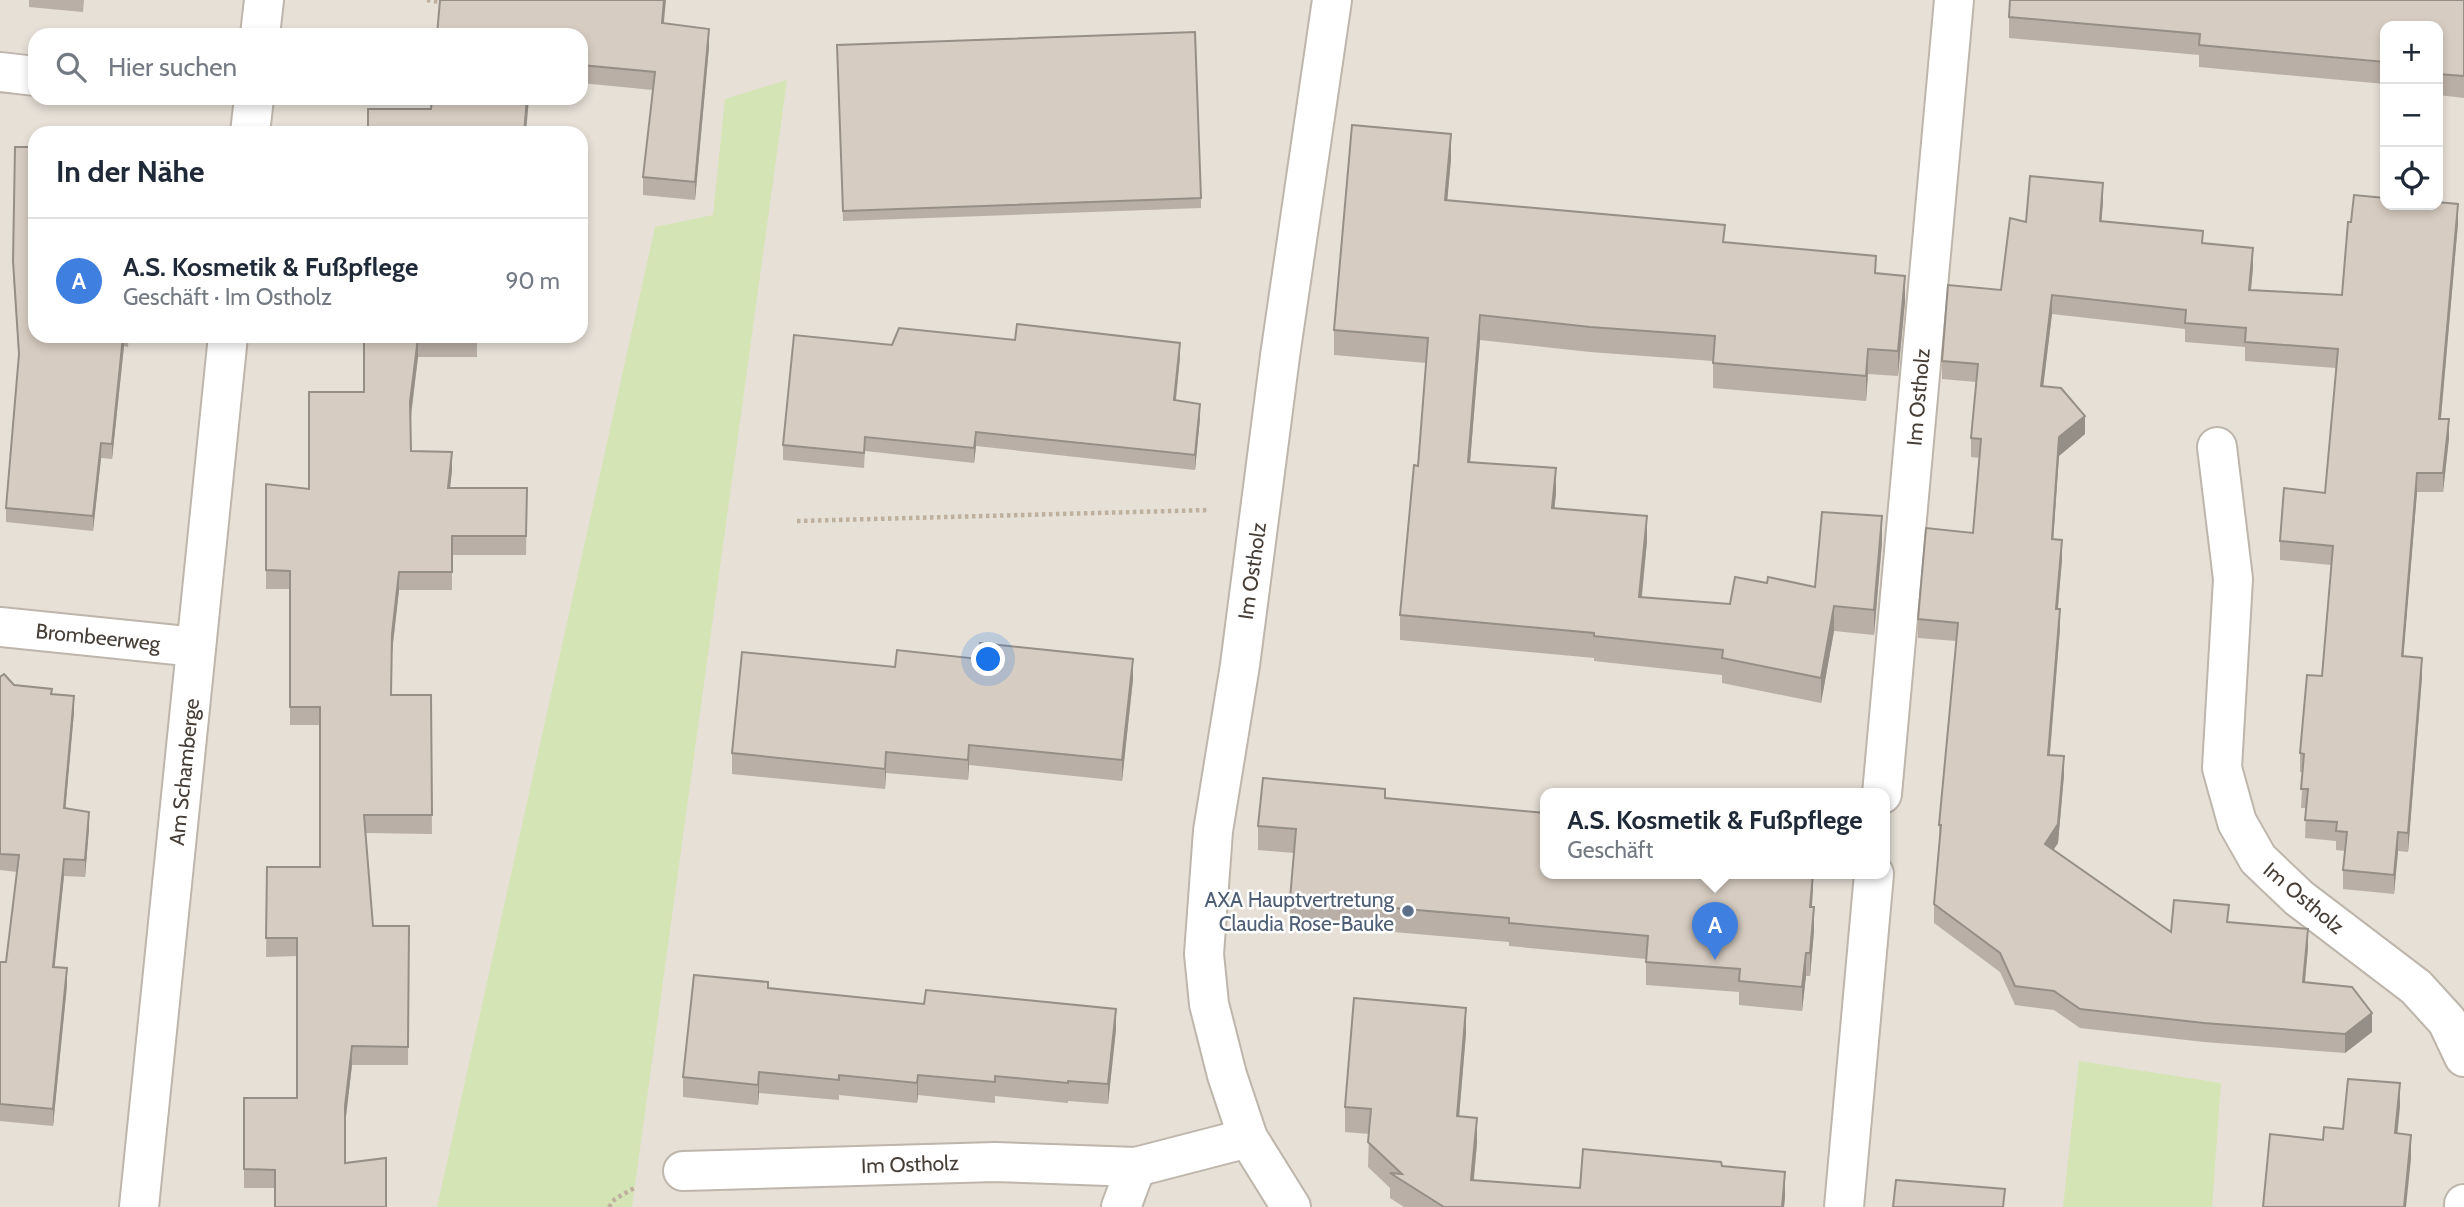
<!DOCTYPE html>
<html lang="de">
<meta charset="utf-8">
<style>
:root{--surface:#fff;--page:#f2f2f3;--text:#1f2937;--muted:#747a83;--line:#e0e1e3;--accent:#eb2f27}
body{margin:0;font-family:Cabin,sans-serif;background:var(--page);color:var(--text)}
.controls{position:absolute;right:21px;top:21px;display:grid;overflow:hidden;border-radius:14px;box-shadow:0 4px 10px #0003}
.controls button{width:63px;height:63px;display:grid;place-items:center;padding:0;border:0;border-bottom:2px solid var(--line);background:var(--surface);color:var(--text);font:35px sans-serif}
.you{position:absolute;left:989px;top:660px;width:24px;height:24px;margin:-18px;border:5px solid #fff;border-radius:50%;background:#1a73e8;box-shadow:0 0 0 10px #1a73e833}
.badge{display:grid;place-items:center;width:46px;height:46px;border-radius:50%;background:var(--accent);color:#fff;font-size:23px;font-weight:700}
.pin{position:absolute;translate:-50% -58px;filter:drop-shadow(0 2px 4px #0008)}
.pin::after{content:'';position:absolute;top:37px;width:24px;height:21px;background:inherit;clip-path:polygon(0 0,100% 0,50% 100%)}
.popup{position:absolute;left:1540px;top:788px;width:350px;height:91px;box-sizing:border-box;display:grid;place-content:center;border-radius:14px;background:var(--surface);filter:drop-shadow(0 2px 5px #0005);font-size:23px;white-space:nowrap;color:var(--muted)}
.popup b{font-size:26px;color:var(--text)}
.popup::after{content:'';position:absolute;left:50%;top:100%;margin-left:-14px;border:14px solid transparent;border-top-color:var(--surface)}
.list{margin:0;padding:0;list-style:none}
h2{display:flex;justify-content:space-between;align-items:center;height:91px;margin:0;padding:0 28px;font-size:30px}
h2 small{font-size:23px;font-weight:400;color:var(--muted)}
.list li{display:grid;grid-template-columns:46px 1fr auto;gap:21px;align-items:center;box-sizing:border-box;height:126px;padding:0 28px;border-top:2px solid var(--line)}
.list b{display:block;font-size:26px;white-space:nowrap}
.list p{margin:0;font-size:23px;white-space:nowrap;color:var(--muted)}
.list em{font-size:23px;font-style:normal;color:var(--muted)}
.icon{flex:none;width:38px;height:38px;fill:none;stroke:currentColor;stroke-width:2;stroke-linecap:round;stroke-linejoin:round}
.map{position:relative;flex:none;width:2464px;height:1207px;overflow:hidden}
.search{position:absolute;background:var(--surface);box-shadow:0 4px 10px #0003;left:28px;top:28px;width:560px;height:77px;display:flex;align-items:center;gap:18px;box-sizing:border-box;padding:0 24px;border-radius:21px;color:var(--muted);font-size:26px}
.panel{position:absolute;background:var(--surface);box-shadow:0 4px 10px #0003;left:28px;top:126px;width:560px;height:217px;border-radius:21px}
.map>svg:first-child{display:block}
.residential{fill:#e6e0d7;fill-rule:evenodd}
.green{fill:#d4e4b4}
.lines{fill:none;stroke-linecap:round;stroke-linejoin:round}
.minor-casing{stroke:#beb5ab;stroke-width:42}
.path{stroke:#bfaf9d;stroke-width:4.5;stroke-dasharray:3.5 3.5;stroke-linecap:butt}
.minor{stroke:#fff;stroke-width:38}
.wall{fill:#b9afa6}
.shaded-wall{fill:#968f87}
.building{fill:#d7ccc1;stroke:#968f87;stroke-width:2}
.service-dot{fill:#5c6f8a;stroke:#fff;stroke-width:2.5}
.labels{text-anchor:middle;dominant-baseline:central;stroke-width:5;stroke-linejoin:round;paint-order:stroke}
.street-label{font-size:21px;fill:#463e37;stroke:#fff}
.service-label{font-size:21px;fill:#4e5e75;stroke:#fff;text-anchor:end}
</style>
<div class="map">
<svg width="2464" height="1207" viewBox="0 0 2464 1207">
<rect width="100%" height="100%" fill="#f3eee8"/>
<path class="residential" d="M0 0H2464V1207H0ZM2385 26H2438V205H2385ZM35 35H581V98H35ZM35 133H581V336H35ZM1545 794H1885V874H1545Z"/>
<g class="green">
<polygon points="787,80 632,1207 437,1207 655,227 713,215 725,99"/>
<polygon points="2079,1061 2221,1083 2212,1207 2063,1207"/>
</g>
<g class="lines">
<g class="minor-casing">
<g id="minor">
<polyline points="260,35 264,0"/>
<polyline points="0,72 35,76"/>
<polyline points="250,133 254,98"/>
<polyline points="2217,447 2233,579 2222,768 2237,822 2258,859 2299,898 2416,987 2447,1021 2464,1057"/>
<polyline points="0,627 196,647"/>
<polyline points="1882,794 1954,0"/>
<polyline points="683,1171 995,1162 1136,1167 1248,1138"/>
<polyline points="139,1207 228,336"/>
<polyline points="1121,1207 1136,1167"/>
<polyline points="1291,1207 1248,1138 1227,1075 1209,1004 1204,954 1213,831 1240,665 1280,356 1332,0"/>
<polyline points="1844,1207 1874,874"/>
<polyline points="2464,1207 2464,1204"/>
</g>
</g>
<g class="path">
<polyline points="427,0 446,3"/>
<polyline points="797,521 1209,510"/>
<polyline points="609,1207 615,1199 636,1187"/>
</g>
<use href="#minor" class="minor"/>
</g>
<g class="wall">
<polygon points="29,0 84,0 83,12 29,7"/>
<polygon points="2464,0 2464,98 2438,95 2438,26 2385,26 2385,84 2199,67 2199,55 2009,38 2009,17"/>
<polygon points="664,23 709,47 695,200 643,195 643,177 653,90 581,83 581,35"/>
<polygon points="837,45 1201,198 1201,208 843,221"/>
<polygon points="15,147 35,336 129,336 128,347 124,346 112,459 101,458 93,531 6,522 6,508 19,361 13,275"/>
<polygon points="1451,159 1447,201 1725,242 1876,273 1905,301 1898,376 1868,374 1866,401 1713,388 1713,361 1590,352 1480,340 1470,462 1556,493 1554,509 1647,541 1642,597 1730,604 1767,583 1815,587 1882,542 1874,635 1834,631 1821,703 1722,683 1722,675 1594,661 1594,658 1400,640 1400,615 1418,466 1426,363 1334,355 1334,330"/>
<polygon points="2103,202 2101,221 2203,244 2253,267 2251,290 2342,295 2458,223 2441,419 2449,438 2443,492 2417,492 2403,656 2422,677 2408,852 2398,851 2394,894 2343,889 2343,870 2345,851 2336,850 2336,841 2305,838 2306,808 2301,808 2303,772 2300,772 2300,753 2322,676 2331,565 2280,560 2280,541 2325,493 2336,368 2245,361 2245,347 2185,342 2185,329 2052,314 2043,386 2085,434 2059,456 2053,540 2062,559 2058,609 2060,628 2050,755 2064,775 2058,843 2053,850 2171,932 2229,922 2308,947 2305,982 2372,1032 2345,1053 2204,1042 2080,1028 2054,1010 2015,1005 2000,972 1934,923 1934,904 1940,844 1939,825 1956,641 1918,638 1918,619 1973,533 1979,458 1971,457 1971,438 1976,382 1942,379 1942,361 2001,290 2026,222"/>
<polygon points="364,336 477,336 477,357 418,357 411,418 411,451 452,470 450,488 527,488 526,555 452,555 452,590 399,590 392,652 391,695 431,695 432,834 366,833 373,926 409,926 408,1065 352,1065 345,1124 275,1188 244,1188 244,1098 297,1098 297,956 266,957 267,867 320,867 320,725 290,725 290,589 266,589 266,484 309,489 364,392"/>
<polygon points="892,345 1180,357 1176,401 1200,418 1195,470 976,446 974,463 865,451 864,468 783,460 783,445"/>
<polygon points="895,667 1133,679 1122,781 969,765 968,780 886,773 885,789 732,774 732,753"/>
<polygon points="0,677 14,685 52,694 74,712 65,809 89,828 85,877 64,876 54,967 67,985 53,1126 0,1121 0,962 6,962 17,872 0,870"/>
<polygon points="1385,798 1545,874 1813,874 1812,907 1814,931 1810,976 1806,976 1802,1011 1739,1005 1739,992 1646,985 1646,959 1509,946 1509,942 1290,923 1290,899 1294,853 1258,850 1258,826"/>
<polygon points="768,988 1116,1029 1108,1104 1068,1101 1068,1103 995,1096 995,1103 918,1095 917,1103 839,1095 839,1100 759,1093 758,1105 683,1097 683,1077"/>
<polygon points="1466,1033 1459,1117 1477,1143 1474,1180 1580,1188 1722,1166 1785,1197 1784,1207 1404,1207 1390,1198 1390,1188 1368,1167 1369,1134 1345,1132 1345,1107"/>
</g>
<g class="shaded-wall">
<polygon points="664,0 666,0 662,42 662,23"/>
<polygon points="709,29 709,47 695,200 695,182"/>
<polygon points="527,98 529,98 526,133 524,133"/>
<polygon points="1451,134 1451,159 1445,226 1445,200"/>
<polygon points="2103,183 2103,202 2100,240 2100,221"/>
<polygon points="2458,204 2458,223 2439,438 2439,419"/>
<polygon points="2253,248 2253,267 2249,309 2249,290"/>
<polygon points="1905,276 1905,301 1898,376 1898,351"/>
<polygon points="2052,295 2052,314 2041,405 2041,386"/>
<polygon points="1480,315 1480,340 1468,487 1468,462"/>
<polygon points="124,336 124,346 112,459 112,444"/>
<polygon points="418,338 418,357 410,420 410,402"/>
<polygon points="1180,343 1180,357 1174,415 1174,400"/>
<polygon points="1868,349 1868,374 1866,401 1866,376"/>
<polygon points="1200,404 1200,418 1195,470 1195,455"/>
<polygon points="2085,416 2085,434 2059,456 2052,558 2052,539 2059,437"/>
<polygon points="2449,419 2449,438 2443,492 2443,473"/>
<polygon points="976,432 976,446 974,463 974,448"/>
<polygon points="101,443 101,458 93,531 93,516"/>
<polygon points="452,452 452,470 448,506 448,488"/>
<polygon points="1556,468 1556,493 1552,533 1552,508"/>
<polygon points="2417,473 2417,492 2402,674 2402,656"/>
<polygon points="1647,516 1647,541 1639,622 1639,597"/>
<polygon points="1882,516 1882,542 1874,635 1874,610"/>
<polygon points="2062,540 2062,559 2056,628 2056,609"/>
<polygon points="399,572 399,590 392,652 392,634"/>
<polygon points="1834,606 1834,631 1821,703 1821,678"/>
<polygon points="2060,609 2060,628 2048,774 2048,755"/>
<polygon points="2422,658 2422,677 2408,852 2408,833"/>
<polygon points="1133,659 1133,679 1122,781 1122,760"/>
<polygon points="74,696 74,712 64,825 64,808"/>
<polygon points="969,745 969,765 968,780 968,760"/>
<polygon points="886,752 886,773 885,789 885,769"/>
<polygon points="2064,756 2064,775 2058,843 2045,863 2045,844"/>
<polygon points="89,812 89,828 85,877 85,860"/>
<polygon points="2398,832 2398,851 2394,894 2394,875"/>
<polygon points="64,859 64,876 53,983 53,967"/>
<polygon points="1813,874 1813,890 1810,931 1810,907"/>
<polygon points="1814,907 1814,931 1810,976 1810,953"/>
<polygon points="2308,929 2308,947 2303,1001 2303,982"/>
<polygon points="1806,953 1806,976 1802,1011 1802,987"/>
<polygon points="67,968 67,985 53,1126 53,1109"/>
<polygon points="1466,1008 1466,1033 1457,1141 1457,1116"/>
<polygon points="1116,1009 1116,1029 1108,1104 1108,1084"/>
<polygon points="2372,1013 2372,1032 2345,1053 2345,1034"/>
<polygon points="352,1046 352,1065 345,1125 345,1106"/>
<polygon points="759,1072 759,1093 758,1105 758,1085"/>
<polygon points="918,1075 918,1095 917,1103 917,1083"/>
<polygon points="2400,1083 2400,1107 2395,1158 2395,1133"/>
<polygon points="1477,1118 1477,1143 1471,1205 1471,1180"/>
<polygon points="2411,1135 2411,1159 2406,1207 2404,1207"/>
<polygon points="1785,1172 1785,1197 1784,1207 1782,1207"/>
</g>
<g class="building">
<polygon points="440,0 664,0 662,23 709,29 695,182 643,177 655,72 581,65 581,35 437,35"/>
<polygon points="2010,0 2464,0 2464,76 2438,74 2438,26 2385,26 2385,62 2199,45 2200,34 2009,17"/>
<polygon points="1195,32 1201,198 843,211 837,45"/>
<polygon points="432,98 527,98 524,133 368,133 368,109 431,109"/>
<polygon points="1352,125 1451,134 1445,200 1725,225 1723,242 1876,256 1875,273 1905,276 1898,351 1868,349 1866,376 1713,363 1715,336 1590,327 1480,315 1468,462 1556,468 1552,508 1647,516 1639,597 1730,604 1735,577 1767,583 1768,577 1815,587 1822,512 1882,516 1874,610 1834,606 1821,678 1722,658 1723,650 1594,636 1594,633 1400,615 1414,465 1418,466 1428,338 1334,330"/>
<polygon points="15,147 35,147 35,336 123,336 112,444 101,443 93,516 6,508 19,354 13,261"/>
<polygon points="2030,176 2103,183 2100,221 2203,231 2202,243 2253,248 2249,290 2342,295 2348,222 2351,222 2354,195 2385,198 2385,205 2438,205 2438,202 2458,204 2439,419 2449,419 2443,473 2417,473 2402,656 2422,658 2408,833 2398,832 2394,875 2343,870 2347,832 2336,831 2337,822 2305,820 2308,789 2301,789 2304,754 2300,753 2307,675 2322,676 2333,546 2280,541 2284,488 2325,493 2338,349 2245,342 2246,328 2185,323 2186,310 2052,295 2041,386 2061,388 2085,416 2059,437 2052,539 2062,540 2056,609 2060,609 2048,755 2064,756 2058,824 2045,844 2171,932 2174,900 2229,905 2227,922 2308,929 2303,982 2352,987 2372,1013 2345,1034 2204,1023 2080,1009 2054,991 2015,986 2000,953 1934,904 1941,825 1939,825 1958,623 1918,619 1926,528 1973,533 1981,439 1971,438 1978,364 1942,361 1948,285 2001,290 2010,218 2026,222"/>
<polygon points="1017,324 1180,343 1174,400 1200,404 1195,455 976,432 974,448 865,437 864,453 783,445 794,335 892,345 899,328 1015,340"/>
<polygon points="364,336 477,336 477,339 418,338 410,402 411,451 452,452 448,488 527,488 526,536 452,536 452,572 399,572 392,634 391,695 431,695 432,815 364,815 373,926 409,926 408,1047 352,1046 345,1106 345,1163 386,1158 386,1207 275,1207 275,1170 244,1169 244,1098 297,1098 297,938 266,938 267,867 320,867 320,707 290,707 290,571 266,570 266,484 309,489 309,392 364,392"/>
<polygon points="980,643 1133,659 1122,760 969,745 968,760 886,752 885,769 732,753 742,652 895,667 897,650 978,659"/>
<polygon points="4,674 14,685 52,689 51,694 74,696 64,808 89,812 85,860 64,859 53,967 67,968 53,1109 0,1104 0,962 6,962 19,855 0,854 0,677"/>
<polygon points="1263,778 1385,789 1385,798 1545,813 1545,874 1813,874 1810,907 1814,907 1810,953 1806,953 1802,987 1739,981 1740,969 1646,962 1648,936 1509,923 1509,918 1290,899 1296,829 1258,826"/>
<polygon points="694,975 768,982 768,988 924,1004 926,990 1116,1009 1108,1084 1068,1081 1068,1083 995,1076 995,1082 918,1075 917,1083 839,1075 839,1080 759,1072 758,1085 683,1077"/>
<polygon points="1354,998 1466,1008 1457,1116 1477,1118 1471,1180 1580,1188 1583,1149 1721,1162 1722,1166 1785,1172 1782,1207 1444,1207 1390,1173 1402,1174 1368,1142 1371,1109 1345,1107"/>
<polygon points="2348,1079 2400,1083 2395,1133 2411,1135 2404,1207 2263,1207 2270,1134 2323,1140 2324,1127 2343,1129"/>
<polygon points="1896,1180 2005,1189 2003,1207 1893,1207"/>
</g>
<circle class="service-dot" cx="1408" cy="911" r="7"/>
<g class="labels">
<g class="street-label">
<text transform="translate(1918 397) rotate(-85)">Im Ostholz</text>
<text transform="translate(1252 571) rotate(-82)">Im Ostholz</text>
<text transform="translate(98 637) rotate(6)">Brombeerweg</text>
<text transform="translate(184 772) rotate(-84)">Am Schamberge</text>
<text transform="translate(2304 898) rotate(40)">Im Ostholz</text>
<text transform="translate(910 1164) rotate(-2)">Im Ostholz</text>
</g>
<g class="service-label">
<text x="1394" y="899">AXA Hauptvertretung<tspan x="1394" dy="24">Claudia Rose-Bauke</tspan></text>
</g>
</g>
</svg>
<div class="controls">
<button>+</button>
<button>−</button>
<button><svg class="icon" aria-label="locate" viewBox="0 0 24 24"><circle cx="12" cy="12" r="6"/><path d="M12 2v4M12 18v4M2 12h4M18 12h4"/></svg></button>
</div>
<div class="you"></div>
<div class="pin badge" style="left:1715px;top:960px;background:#3f7fe0">A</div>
<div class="popup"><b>A.S. Kosmetik &amp; Fußpflege</b>Geschäft</div>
<div class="search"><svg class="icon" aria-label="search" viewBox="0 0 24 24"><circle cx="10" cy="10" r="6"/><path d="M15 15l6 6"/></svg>Hier suchen</div>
<section class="panel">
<h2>In der Nähe<small></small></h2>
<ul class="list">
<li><span class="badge" style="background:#3f7fe0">A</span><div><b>A.S. Kosmetik &amp; Fußpflege</b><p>Geschäft · Im Ostholz</p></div><em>90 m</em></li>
</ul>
</section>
</div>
